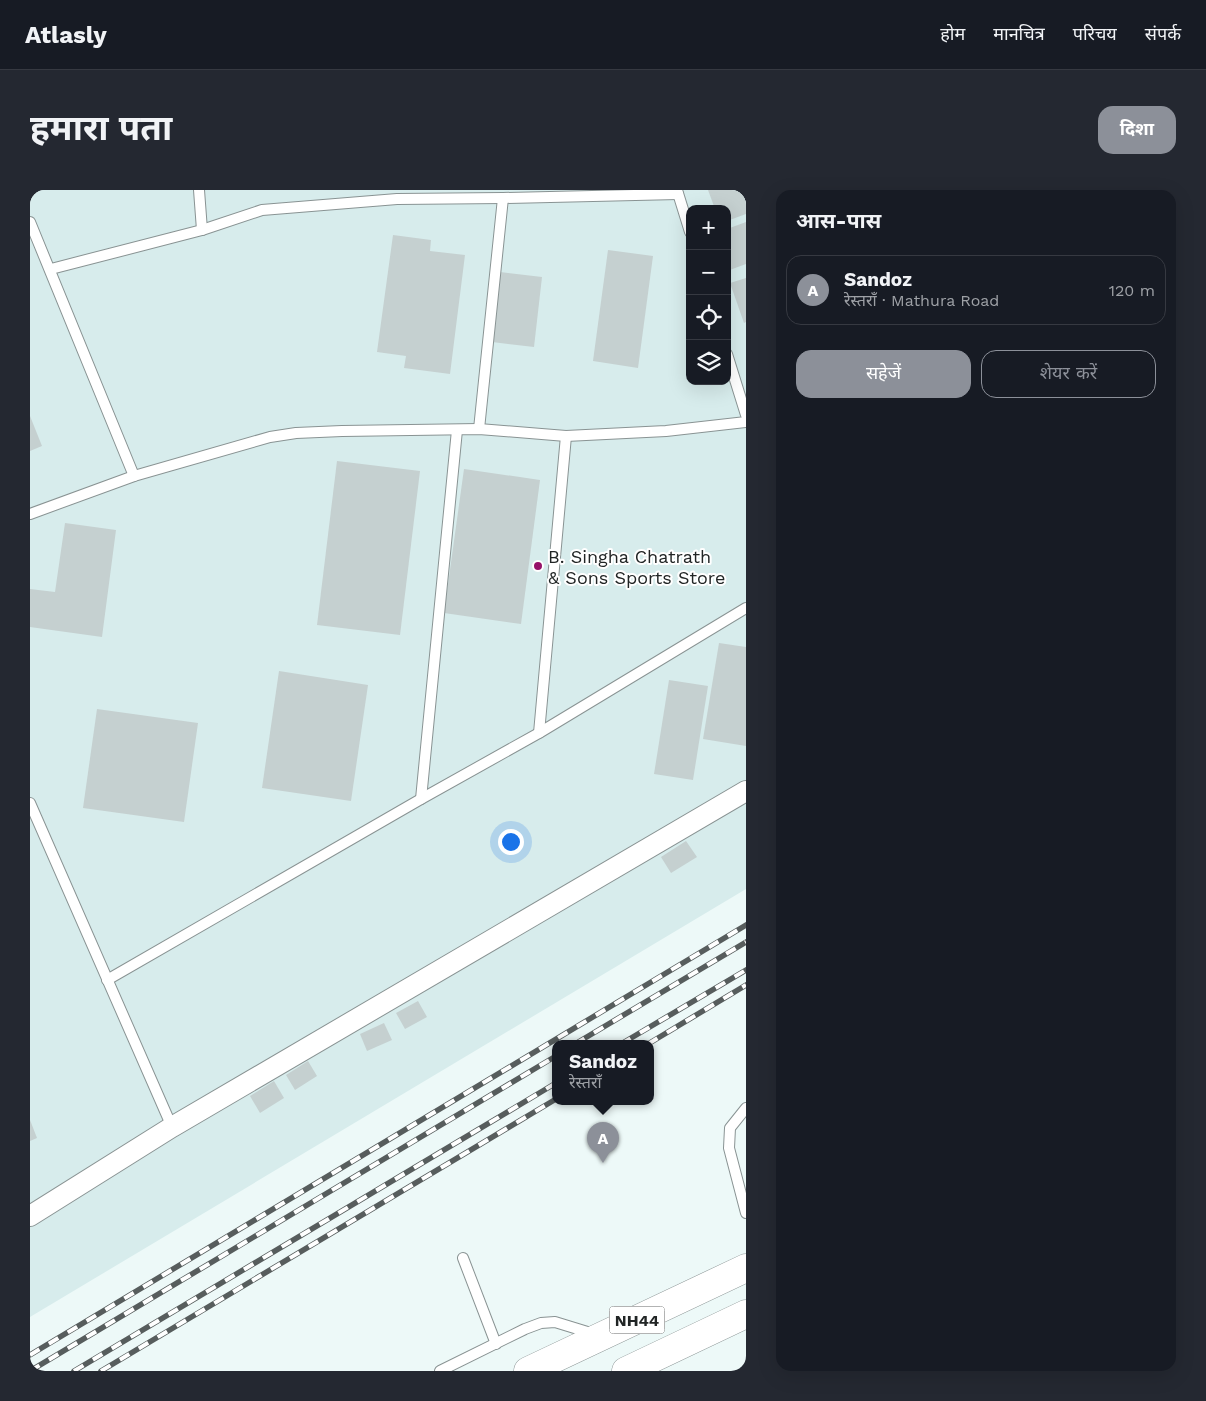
<!DOCTYPE html>
<html lang="hi">
<meta charset="utf-8">
<style>
:root{--surface:#171b24;--page:#242831;--text:#f1f3f6;--muted:#9ea1a6;--line:#363941;--accent:#8c9099}
body{margin:0;font-family:"Work Sans","Noto Sans Devanagari",sans-serif;background:var(--page);color:var(--text)}
.controls{position:absolute;right:15px;top:15px;display:grid;overflow:hidden;border-radius:10px;box-shadow:0 5px 20px #0002}
.controls button{width:45px;height:45px;display:grid;place-items:center;padding:0;border:0;border-bottom:1px solid var(--line);background:var(--surface);color:var(--text);font:25px sans-serif}
.you{position:absolute;left:480px;top:651px;width:18px;height:18px;margin:-12px;border:4px solid #fff;border-radius:50%;background:#1a73e8;box-shadow:0 0 0 8px #1a73e833}
.badge{display:grid;place-items:center;width:32px;height:32px;border-radius:50%;background:var(--accent);color:#fff;font-size:16px;font-weight:700}
.pin{position:absolute;translate:-50% -41px;filter:drop-shadow(0 1px 2px #0008)}
.pin::after{content:'';position:absolute;top:26px;width:18px;height:15px;background:inherit;clip-path:polygon(0 0,100% 0,50% 100%)}
.popup{position:absolute;left:522px;top:850px;width:102px;height:65px;box-sizing:border-box;display:grid;place-content:center;border-radius:10px;background:var(--surface);filter:drop-shadow(0 1px 4px #0005);font-size:16px;white-space:nowrap;color:var(--muted)}
.popup b{font-size:19px;color:var(--text)}
.popup::after{content:'';position:absolute;left:50%;top:100%;margin-left:-10px;border:10px solid transparent;border-top-color:var(--surface)}
.list{margin:0;padding:0;list-style:none}
h2{display:flex;justify-content:space-between;align-items:center;height:65px;margin:0;padding:0 20px;font-size:21px}
h2 small{font-size:16px;font-weight:400;color:var(--muted)}
.list li{display:grid;grid-template-columns:32px 1fr auto;gap:15px;align-items:center;box-sizing:border-box;height:70px;margin:0 10px 10px;padding:0 10px;border:1px solid var(--line);border-radius:15px}
.list b{display:block;font-size:19px;white-space:nowrap}
.list p{margin:0;font-size:16px;white-space:nowrap;color:var(--muted)}
.list em{font-size:16px;font-style:normal;color:var(--muted)}
.actions{display:flex;gap:10px;padding:15px 20px}
.actions a{flex:1;padding:11px 0;border:1px solid var(--accent);border-radius:15px;text-align:center;font-size:18px;color:var(--accent)}
.actions .main{background:var(--accent);color:#fff}
.icon{flex:none;width:28px;height:28px;fill:none;stroke:currentColor;stroke-width:2;stroke-linecap:round;stroke-linejoin:round}
.map{position:relative;flex:none;width:716px;height:1181px;overflow:hidden;border-radius:15px}
header{display:flex;align-items:center;gap:30px;box-sizing:border-box;height:70px;padding:0 25px;background:var(--surface);border-bottom:1px solid var(--line)}
header strong{font-size:24px}
nav{display:flex;gap:28px;margin-inline-start:auto;font-size:18px}
.intro{display:flex;align-items:center;justify-content:space-between;box-sizing:border-box;height:120px;padding:0 30px}
h1{margin:0;font-size:35px}
.button{padding:12px 22px;border-radius:15px;background:var(--accent);color:#fff;font-size:18px;font-weight:700}
main{display:flex;gap:30px;padding:0 30px}
aside{flex:1;background:var(--surface);border-radius:15px;box-shadow:0 5px 20px #0002}
.map>svg:first-child{display:block}
.built{fill:#d7ecec;fill-rule:evenodd}
.building{fill:#c5d0d0}
.lines{fill:none;stroke-linecap:round;stroke-linejoin:round}
.lane-casing{stroke:#899393;stroke-width:12}
.street-casing{stroke:#899393;stroke-width:22}
.highway-casing{stroke:#899393;stroke-width:29}
.lane{stroke:#fff;stroke-width:10}
.street{stroke:#fff;stroke-width:20}
.highway{stroke:#fff;stroke-width:28}
.rail-casing{stroke:#575d5d;stroke-width:5.5}
.rail{stroke:#fff;stroke-width:4;stroke-dasharray:11;stroke-linecap:butt}
.poi-dot{fill:#961269;stroke:#fff;stroke-width:2}
.labels{text-anchor:middle;dominant-baseline:central;stroke-width:4;stroke-linejoin:round;paint-order:stroke}
.shield{fill:#fff;stroke:#646666;stroke-width:1}
.shield-label{font-size:16px;font-weight:bold;fill:#212525}
.poi-label{font-size:18px;fill:#212525;stroke:#fff;text-anchor:start}
</style>
<header>
<strong>Atlasly</strong>
<nav><a>होम</a><a>मानचित्र</a><a>परिचय</a><a>संपर्क</a></nav>
</header>
<div class="intro"><h1>हमारा पता</h1><a class="button">दिशा</a></div>
<main>
<div class="map">
<svg width="716" height="1181" viewBox="0 0 716 1181">
<rect width="100%" height="100%" fill="#edf9f8"/>
<path class="built" d="M0 0H716V699L0 1127ZM660 19H697V191H660Z"/>
<g class="building">
<polygon points="678,0 716,0 716,24 697,31 697,19 685,19"/>
<polygon points="716,32 716,74 697,81 697,39"/>
<polygon points="363,45 401,50 400,61 435,65 420,184 374,178 376,166 347,162"/>
<polygon points="578,60 623,66 608,178 563,171"/>
<polygon points="470,82 512,87 504,157 462,152"/>
<polygon points="716,88 716,132 714,133 700,93"/>
<polygon points="0,226 12,256 0,261"/>
<polygon points="307,271 390,281 370,445 287,435"/>
<polygon points="434,279 510,290 491,434 414,423"/>
<polygon points="35,333 86,340 72,447 0,437 0,399 25,402"/>
<polygon points="689,453 716,457 716,556 673,549"/>
<polygon points="249,481 338,495 321,611 232,598"/>
<polygon points="639,490 678,496 663,590 624,584"/>
<polygon points="67,519 168,533 154,632 53,618"/>
<polygon points="656,651 667,667 641,683 631,667"/>
<polygon points="388,811 397,827 375,839 366,823"/>
<polygon points="354,833 362,850 337,861 330,844"/>
<polygon points="278,871 287,886 265,900 256,885"/>
<polygon points="244,891 254,908 230,923 220,906"/>
<polygon points="0,930 7,948 0,951"/>
</g>
<g class="lines">
<g class="lane-casing">
<g id="lane">
<polyline points="169,0 172,40"/>
<polyline points="647,0 660,42"/>
<polyline points="0,32 104,286"/>
<polyline points="21,79 172,40 232,20 367,9 473,8 648,4"/>
<polyline points="697,164 716,225"/>
<polyline points="449,239 473,8"/>
<polyline points="0,324 104,286 240,247 266,243 312,241 449,239 536,246 636,241 716,232"/>
<polyline points="509,543 536,246"/>
<polyline points="391,609 427,240"/>
<polyline points="0,613 142,937"/>
<polyline points="77,790 391,609 509,543 716,418"/>
<polyline points="716,918 700,938 699,958 716,1023"/>
<polyline points="433,1068 466,1154"/>
<polyline points="410,1181 495,1139 511,1133 525,1132 564,1144"/>
</g>
</g>
<g class="street-casing">
<polyline id="street" points="0,1026 142,937 716,601"/>
</g>
<g class="highway-casing">
<g id="highway">
<polyline points="498,1181 716,1078"/>
<polyline points="596,1181 716,1124"/>
</g>
</g>
<use href="#lane" class="lane"/>
<use href="#street" class="street"/>
<use href="#highway" class="highway"/>
<g class="rail-casing">
<g id="rail">
<polyline points="545,854 716,752"/>
<polyline points="591,854 716,780"/>
<polyline points="618,854 716,795"/>
<polyline points="0,1165 716,735"/>
<polyline points="0,1181 526,866"/>
<polyline points="44,1181 526,893"/>
<polyline points="71,1181 526,909"/>
</g>
</g>
<use href="#rail" class="rail"/>
</g>
<circle class="poi-dot" cx="508" cy="376" r="5"/>
<g class="labels">
<rect class="shield" x="579.5" y="1116.5" width="55" height="27" rx="4"/>
<g class="shield-label">
<text x="607" y="1130">NH44</text>
</g>
<g class="poi-label">
<text x="518" y="366">B. Singha Chatrath<tspan x="518" dy="21">&amp; Sons Sports Store</tspan></text>
</g>
</g>
</svg>
<div class="controls">
<button>+</button>
<button>−</button>
<button><svg class="icon" aria-label="locate" viewBox="0 0 24 24"><circle cx="12" cy="12" r="6"/><path d="M12 2v4M12 18v4M2 12h4M18 12h4"/></svg></button>
<button><svg class="icon" aria-label="layers" viewBox="0 0 24 24"><path d="M12 4l9 5-9 5-9-5zM3 14l9 5 9-5"/></svg></button>
</div>
<div class="you"></div>
<div class="pin badge" style="left:573px;top:973px">A</div>
<div class="popup"><b>Sandoz</b>रेस्तराँ</div>
</div>
<aside>
<h2>आस-पास<small></small></h2>
<ul class="list">
<li><span class="badge">A</span><div><b>Sandoz</b><p>रेस्तराँ · Mathura Road</p></div><em>120 m</em></li>
</ul>
<div class="actions"><a class="main">सहेजें</a><a>शेयर करें</a></div>
</aside>
</main>
